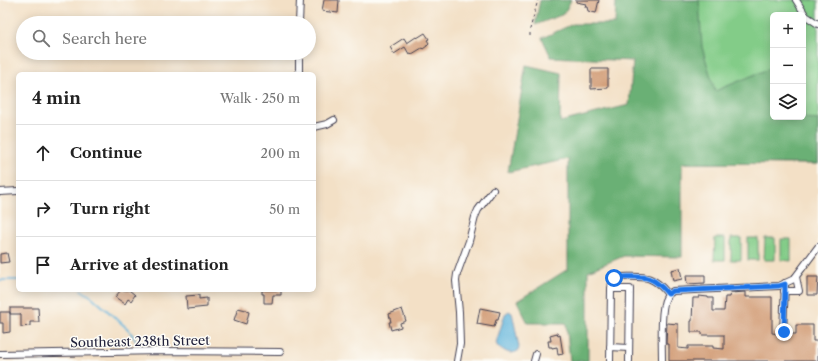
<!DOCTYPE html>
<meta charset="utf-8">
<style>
:root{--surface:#fff;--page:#f6f6f6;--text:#222;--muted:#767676;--line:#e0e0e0}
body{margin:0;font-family:"Libre Caslon Text",serif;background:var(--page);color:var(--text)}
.controls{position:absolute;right:12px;top:12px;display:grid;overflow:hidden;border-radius:6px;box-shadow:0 2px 10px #0003}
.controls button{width:36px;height:36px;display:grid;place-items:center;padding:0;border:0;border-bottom:1px solid var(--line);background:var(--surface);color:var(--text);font:20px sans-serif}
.stop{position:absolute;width:12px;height:12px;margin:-9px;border:3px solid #1a73e8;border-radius:50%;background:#fff}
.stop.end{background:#1a73e8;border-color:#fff;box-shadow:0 1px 4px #0008}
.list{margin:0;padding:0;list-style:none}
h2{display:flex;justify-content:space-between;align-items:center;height:52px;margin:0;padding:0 16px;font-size:17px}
h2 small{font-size:13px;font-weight:400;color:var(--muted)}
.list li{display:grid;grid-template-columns:26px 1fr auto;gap:12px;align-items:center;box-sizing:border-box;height:56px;padding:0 16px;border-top:1px solid var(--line)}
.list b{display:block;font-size:15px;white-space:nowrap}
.list em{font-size:13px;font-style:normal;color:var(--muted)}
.icon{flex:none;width:22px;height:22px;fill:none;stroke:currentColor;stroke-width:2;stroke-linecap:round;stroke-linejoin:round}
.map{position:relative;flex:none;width:818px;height:361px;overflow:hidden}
.search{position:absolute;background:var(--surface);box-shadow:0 2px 10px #0003;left:16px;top:16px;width:300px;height:44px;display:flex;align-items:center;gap:10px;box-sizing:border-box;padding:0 14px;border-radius:22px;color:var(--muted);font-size:15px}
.panel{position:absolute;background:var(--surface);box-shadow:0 2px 10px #0003;left:16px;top:72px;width:300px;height:220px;border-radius:6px}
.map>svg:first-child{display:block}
.green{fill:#83cc88;stroke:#527762;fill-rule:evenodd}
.forest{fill:#6ab074;stroke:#466958}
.water{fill:#5eb3da;stroke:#406a8a}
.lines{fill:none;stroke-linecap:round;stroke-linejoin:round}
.stream{stroke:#5eb3da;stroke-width:2}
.building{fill:#d39f79}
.minor-casing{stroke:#413e50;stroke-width:8}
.path{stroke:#413e50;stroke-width:1;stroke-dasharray:3 3;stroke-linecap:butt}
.minor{stroke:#fff;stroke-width:6}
.route{stroke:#1a73e8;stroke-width:5}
.labels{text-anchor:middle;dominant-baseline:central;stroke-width:3;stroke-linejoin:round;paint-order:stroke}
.street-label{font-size:13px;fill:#22223b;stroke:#fdfcf7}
</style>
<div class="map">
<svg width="818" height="361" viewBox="0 0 818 361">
<rect width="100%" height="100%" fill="#fdfcf7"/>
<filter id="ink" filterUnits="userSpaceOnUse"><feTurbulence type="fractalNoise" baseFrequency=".025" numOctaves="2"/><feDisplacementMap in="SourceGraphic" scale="8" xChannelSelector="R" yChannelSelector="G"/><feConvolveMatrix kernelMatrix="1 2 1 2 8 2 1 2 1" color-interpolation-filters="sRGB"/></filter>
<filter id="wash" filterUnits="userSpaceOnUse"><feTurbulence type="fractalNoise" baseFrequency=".012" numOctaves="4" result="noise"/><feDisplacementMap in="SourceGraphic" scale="16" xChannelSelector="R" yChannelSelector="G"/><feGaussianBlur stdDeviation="0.9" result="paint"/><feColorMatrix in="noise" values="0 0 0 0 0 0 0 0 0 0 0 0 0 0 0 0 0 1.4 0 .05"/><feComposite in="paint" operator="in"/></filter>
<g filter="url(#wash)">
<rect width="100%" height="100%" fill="#f3e0c6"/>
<g class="green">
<path d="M683 0H818V164L682 163ZM773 15H803V117H773Z"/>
<polygon points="715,238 725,238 725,260 714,260"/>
<rect x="731" y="238" width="10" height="22"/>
<rect x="748" y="238" width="10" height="22"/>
<polygon points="765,238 775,238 775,260 764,260"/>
<polygon points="781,239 791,239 791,261 781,260"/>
</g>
<g class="forest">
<polygon points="540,0 571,0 564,14 535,25"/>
<polygon points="616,0 699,0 702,47 715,91 773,67 773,117 803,117 803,110 805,119 818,120 818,164 682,163 682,257 624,256 588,271 588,361 570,361 566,323 528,323 517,301 568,269 568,159 508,172 526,65 561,73 560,122 629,105 633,61 551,57 542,38 573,24 615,24"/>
</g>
<path class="water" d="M509 311 512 313 513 317 519 347 518 351C508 356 505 350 498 347L496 343 505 314Z"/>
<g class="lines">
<g class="stream">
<polyline points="0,280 18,280"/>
<polyline points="81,290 92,297 129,330 138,344"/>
</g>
</g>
<g id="blocks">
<g class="building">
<polygon points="324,0 339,0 338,13 322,11"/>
<polygon points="576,0 599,0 596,13 588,11 587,7 585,7 586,4 576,2"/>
<polygon points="425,33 429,39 427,40 429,43 427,45 427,46 423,49 422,48 412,54 411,53 409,54 405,47 394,54 390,47 404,38 407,43 416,37 417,38"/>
<polygon points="591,69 608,69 608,88 591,89"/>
<polygon points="7,253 9,262 0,263 0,254"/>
<polygon points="680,268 682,279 673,281 671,270"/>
<polygon points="686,275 705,275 705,283 687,284"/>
<polygon points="807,277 818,277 817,295 807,295"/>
<polygon points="121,290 129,290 135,295 131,301 128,299 125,304 115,297"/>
<polygon points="262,290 281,290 281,295 273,295 272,303 264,303 264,294 262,294"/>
<polygon points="746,292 746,297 772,297 772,333 779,334 780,336 785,336 787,334 796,334 796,325 813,325 813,341 818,341 818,361 669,361 669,344 666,344 667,323 678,324 678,348 688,349 688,346 713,346 713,348 724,349 724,335 702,335 702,332 691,332 691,321 692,321 693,298 699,298 699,296 708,297 708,298 713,298 713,311 724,311 725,297 729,297 730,293"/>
<polygon points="199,295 199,299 207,298 207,307 187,309 186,296"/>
<polygon points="10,308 38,308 39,322 30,322 30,326 21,327 21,314 10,314"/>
<polygon points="238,308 246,310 246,311 249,312 246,324 234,320"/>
<polygon points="480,308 500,312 498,320 496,320 494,327 477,324"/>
<polygon points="402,309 406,321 400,323 401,327 391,330 389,322 391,322 389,314"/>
<polygon points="0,312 10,312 10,332 3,333 3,323 0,323"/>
<polygon points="557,333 558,336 560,335 563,354 558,355 557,347 552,348 552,347 549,347 548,341 551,341 550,335"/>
</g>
</g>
</g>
<g filter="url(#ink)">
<use href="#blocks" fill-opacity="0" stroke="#413e50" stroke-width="1"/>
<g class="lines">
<g class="minor-casing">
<g id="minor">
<polyline points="796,0 806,16 818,24"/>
<polyline points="299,23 300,0"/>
<polyline points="299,74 299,53"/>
<polyline points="314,127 327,124 334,120"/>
<polyline points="0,192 18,191"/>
<path d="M611 289C611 283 612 279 618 277 643 277 651 273 668 294"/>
<polyline points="784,291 799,291 796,277"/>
<polyline points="783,332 785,283"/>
<polyline points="610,347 629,348"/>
<polyline points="0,354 162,351 280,352"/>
<polyline points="457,361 460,344 459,312 456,281 457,274 469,241 475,217 478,210 493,190"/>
<polyline points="534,361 536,354"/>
<polyline points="610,361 611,289 630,289 629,361"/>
<path d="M662 361C662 347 660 308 666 298 668 294 670 293 673 291L779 286 794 279 818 247"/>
</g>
</g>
<polyline class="path" points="530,36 530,29 538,0"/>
<use href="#minor" class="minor"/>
</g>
</g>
<g class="lines" filter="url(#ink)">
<path class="route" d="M614 278 618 277C643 277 651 273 668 294L673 291 779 286 785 284 784 332"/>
</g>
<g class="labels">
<g class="street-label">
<text transform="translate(140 341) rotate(-1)">Southeast 238th Street</text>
</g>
</g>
</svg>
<div class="controls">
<button>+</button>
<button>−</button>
<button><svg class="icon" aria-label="layers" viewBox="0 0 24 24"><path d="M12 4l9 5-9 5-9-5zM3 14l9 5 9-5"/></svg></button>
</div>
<div class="stop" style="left:614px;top:278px"></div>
<div class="stop end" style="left:784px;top:332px"></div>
<div class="search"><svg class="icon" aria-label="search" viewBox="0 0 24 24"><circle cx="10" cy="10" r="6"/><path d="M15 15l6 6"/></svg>Search here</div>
<section class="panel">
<h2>4 min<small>Walk · 250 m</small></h2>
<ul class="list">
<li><svg class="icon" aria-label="ahead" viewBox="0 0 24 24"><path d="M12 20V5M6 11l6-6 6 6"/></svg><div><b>Continue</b></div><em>200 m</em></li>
<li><svg class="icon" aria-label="right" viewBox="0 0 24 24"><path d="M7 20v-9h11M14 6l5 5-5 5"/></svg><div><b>Turn right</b></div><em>50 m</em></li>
<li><svg class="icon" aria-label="arrive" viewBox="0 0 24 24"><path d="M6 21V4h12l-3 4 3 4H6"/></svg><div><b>Arrive at destination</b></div></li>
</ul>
</section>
</div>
